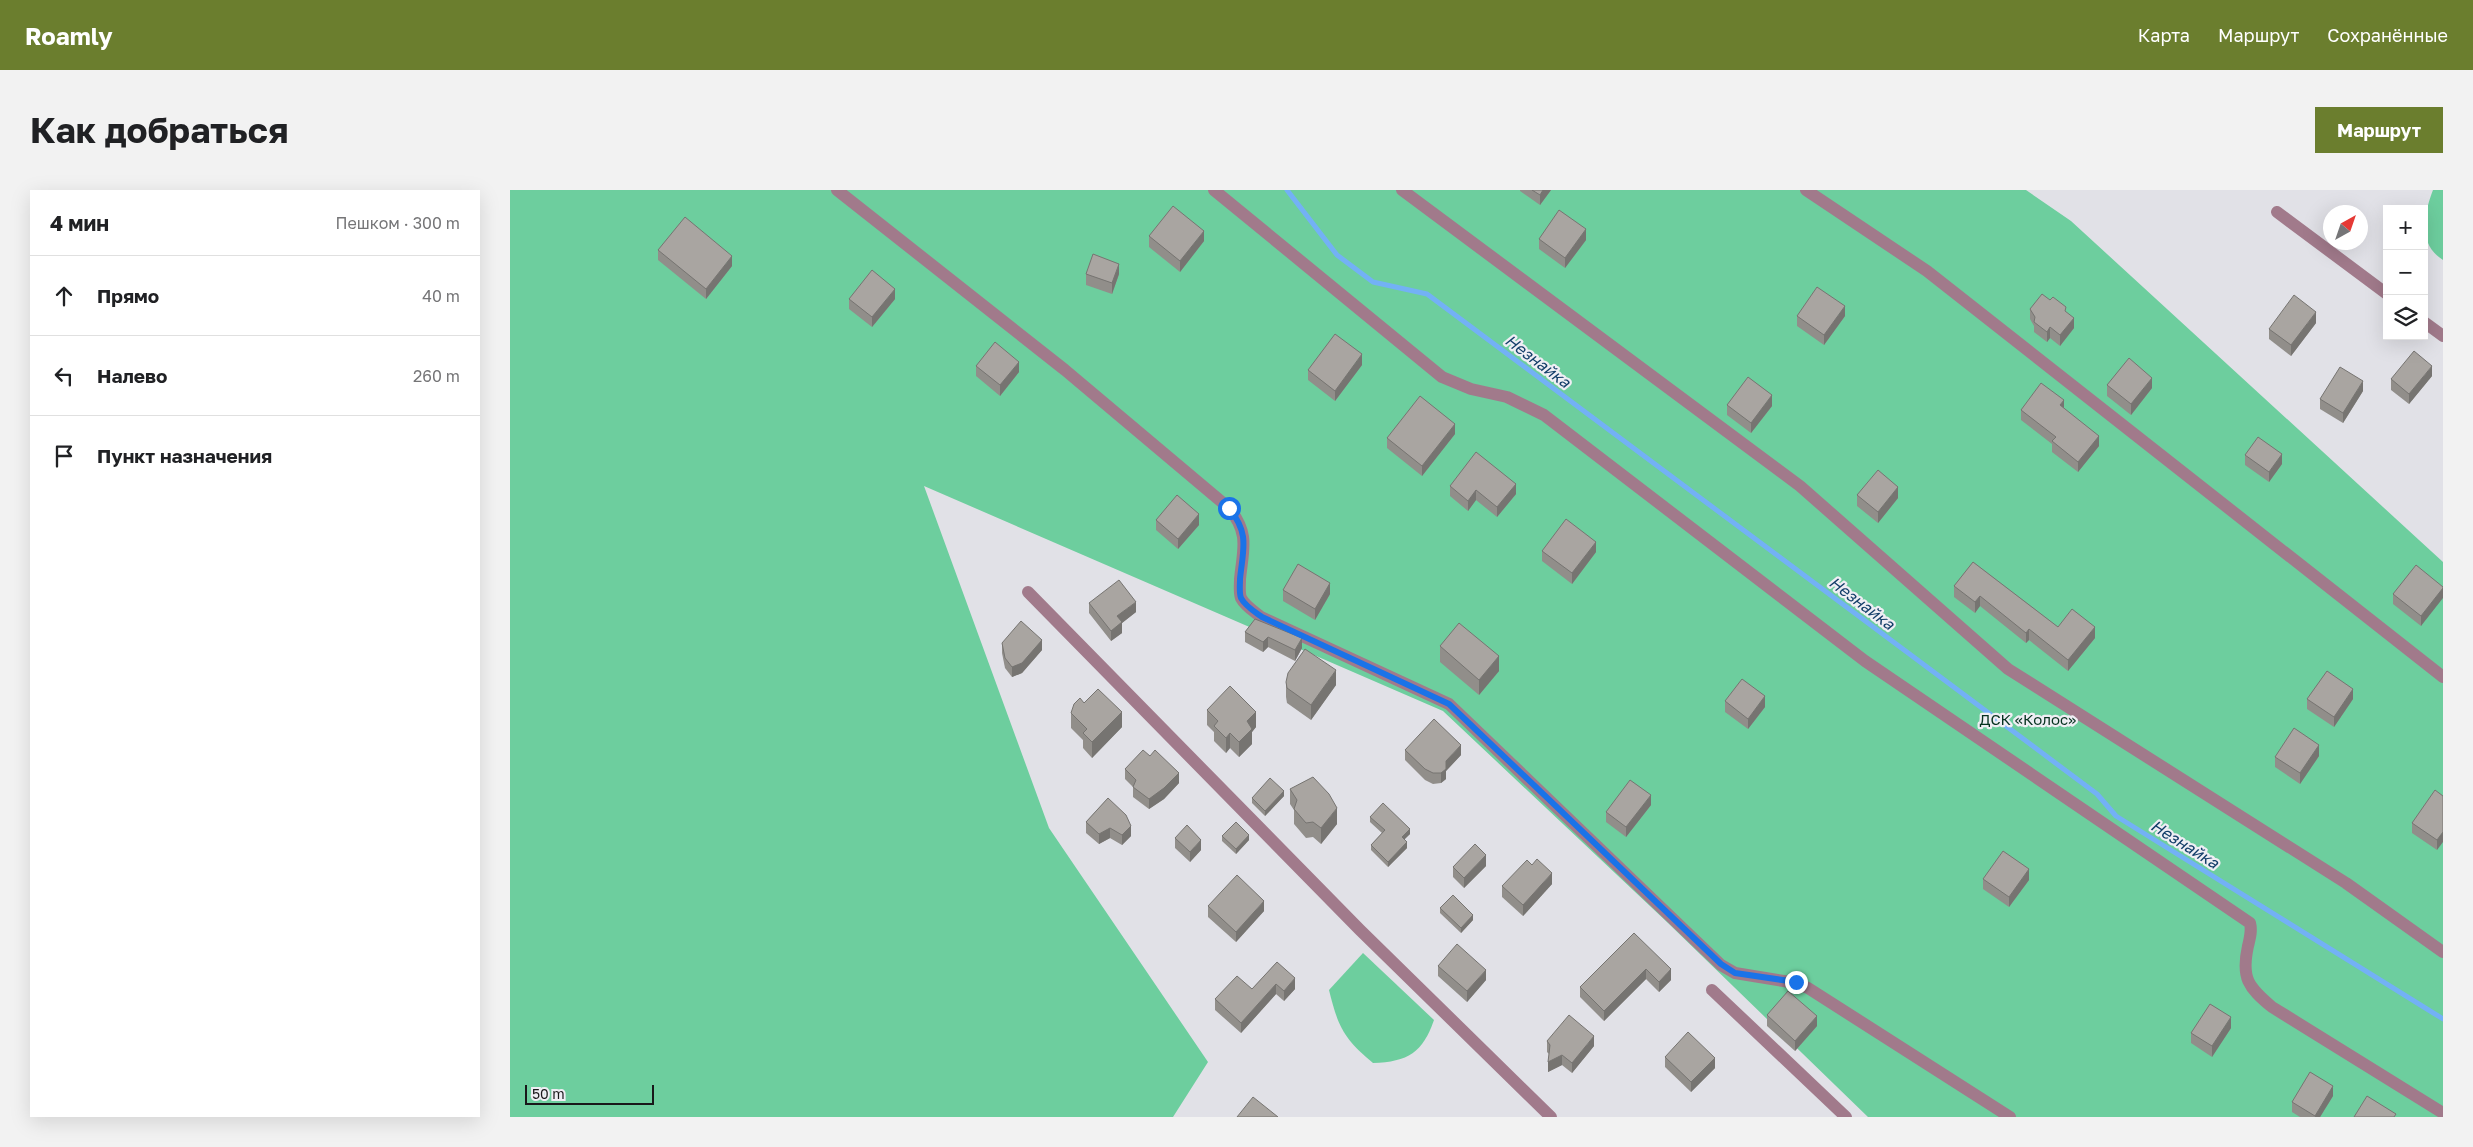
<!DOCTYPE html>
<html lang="ru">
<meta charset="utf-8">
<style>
:root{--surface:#fff;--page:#f2f2f2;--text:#202124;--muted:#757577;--line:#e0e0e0;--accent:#6b7e2e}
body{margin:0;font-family:"Golos Text",sans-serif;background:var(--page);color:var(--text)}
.controls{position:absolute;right:15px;top:15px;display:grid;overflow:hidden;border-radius:0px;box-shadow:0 5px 20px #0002}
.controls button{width:45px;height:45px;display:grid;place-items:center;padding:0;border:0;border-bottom:1px solid var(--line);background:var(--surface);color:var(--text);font:25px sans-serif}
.compass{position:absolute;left:1813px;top:15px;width:45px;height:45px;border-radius:50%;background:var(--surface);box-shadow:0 5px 20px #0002;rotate:40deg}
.scale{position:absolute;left:15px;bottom:12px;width:129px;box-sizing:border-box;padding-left:5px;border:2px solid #19181a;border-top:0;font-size:14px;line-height:18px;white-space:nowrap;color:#19181a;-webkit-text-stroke:4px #efeef4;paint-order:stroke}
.stop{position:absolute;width:15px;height:15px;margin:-11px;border:4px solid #1a73e8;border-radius:50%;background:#fff}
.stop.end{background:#1a73e8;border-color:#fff;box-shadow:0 1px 5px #0008}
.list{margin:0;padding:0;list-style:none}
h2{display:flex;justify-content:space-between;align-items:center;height:65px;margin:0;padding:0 20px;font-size:21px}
h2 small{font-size:16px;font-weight:400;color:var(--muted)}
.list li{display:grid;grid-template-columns:32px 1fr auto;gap:15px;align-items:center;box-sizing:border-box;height:80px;padding:0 20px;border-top:1px solid var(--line)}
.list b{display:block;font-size:19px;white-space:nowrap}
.list em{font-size:16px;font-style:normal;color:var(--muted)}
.icon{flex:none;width:28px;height:28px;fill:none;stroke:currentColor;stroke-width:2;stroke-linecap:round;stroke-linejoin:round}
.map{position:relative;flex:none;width:1933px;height:927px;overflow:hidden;border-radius:0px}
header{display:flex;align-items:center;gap:30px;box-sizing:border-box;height:70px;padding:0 25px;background:var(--accent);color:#fff}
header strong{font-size:24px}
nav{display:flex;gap:28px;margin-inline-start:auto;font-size:18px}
.intro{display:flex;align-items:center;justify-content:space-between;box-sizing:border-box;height:120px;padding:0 30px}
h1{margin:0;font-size:35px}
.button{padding:12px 22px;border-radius:0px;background:var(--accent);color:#fff;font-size:18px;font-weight:700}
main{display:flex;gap:30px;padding:0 30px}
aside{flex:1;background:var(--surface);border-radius:0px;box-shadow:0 5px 20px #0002}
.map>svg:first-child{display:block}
.green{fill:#6dce9e}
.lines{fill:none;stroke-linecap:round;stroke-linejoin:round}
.stream{stroke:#73b1f5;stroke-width:5}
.minor{stroke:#a17a8b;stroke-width:12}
.wall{fill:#918e8a}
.shaded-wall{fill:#767471}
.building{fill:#a9a5a1;stroke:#767471}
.route{stroke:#1a73e8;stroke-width:6}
.labels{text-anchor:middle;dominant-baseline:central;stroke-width:4.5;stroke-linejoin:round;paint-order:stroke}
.park-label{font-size:15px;fill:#063320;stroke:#efeef4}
.water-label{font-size:16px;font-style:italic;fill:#133e69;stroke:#efeef4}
</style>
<header>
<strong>Roamly</strong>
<nav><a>Карта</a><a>Маршрут</a><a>Сохранённые</a></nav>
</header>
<div class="intro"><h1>Как добраться</h1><a class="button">Маршрут</a></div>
<main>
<aside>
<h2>4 мин<small>Пешком · 300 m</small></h2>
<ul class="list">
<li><svg class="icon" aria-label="ahead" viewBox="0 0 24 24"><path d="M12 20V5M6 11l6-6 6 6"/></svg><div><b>Прямо</b></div><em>40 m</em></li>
<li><svg class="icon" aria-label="left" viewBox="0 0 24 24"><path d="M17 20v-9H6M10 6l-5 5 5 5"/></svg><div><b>Налево</b></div><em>260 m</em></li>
<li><svg class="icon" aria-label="arrive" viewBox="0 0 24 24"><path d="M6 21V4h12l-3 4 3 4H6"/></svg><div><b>Пункт назначения</b></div></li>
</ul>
</aside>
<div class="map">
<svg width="1933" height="927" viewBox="0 0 1933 927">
<rect width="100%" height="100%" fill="#e1e1e7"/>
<g class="green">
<polygon points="0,0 1516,0 1561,31 1933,372 1933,927 1358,927 1158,733 933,521 414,296 539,638 698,872 663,927 0,927"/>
<path d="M1923 0H1933V70C1907 54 1914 24 1923 0Z"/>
<path d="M853 763 924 830C913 862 898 872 863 873 834 849 828 837 819 800Z"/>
</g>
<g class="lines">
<polyline class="stream" points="777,0 827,65 863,92 917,104 1587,604 1606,626 1933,829"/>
<g class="minor">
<path d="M327 0 555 180 719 318C740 344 733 359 730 389 730 395 729 403 731 408 735 416 745 422 751 427L939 514 1211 775 1225 783 1286 793 1298 798 1500 927"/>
<path d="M704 0 932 187 961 199 997 207 1034 225 1355 471 1740 733C1742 741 1740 748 1738 756 1731 788 1738 797 1762 817L1933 923"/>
<polyline points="892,0 1290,296 1498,479 1836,693 1933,762"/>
<polyline points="1296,0 1417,81 1933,487"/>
<polyline points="1767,22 1877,104"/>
<polyline points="1914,132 1933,146"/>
<polyline points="518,402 850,740 1041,927"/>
<polyline points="1202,800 1336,927"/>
</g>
</g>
<g class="wall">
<polygon points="1010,0 1041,0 1030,15 1010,1"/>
<polygon points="639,46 694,51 670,82 639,57"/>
<polygon points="1029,49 1076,50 1055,78 1029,59"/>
<polygon points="148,60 222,76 196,109 148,70"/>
<polygon points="576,84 609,84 602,104 576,95"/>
<polygon points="339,109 385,109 362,137 339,119"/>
<polygon points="1520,119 1556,122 1564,138 1550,156 1540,148 1537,152 1524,142 1524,136 1520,129"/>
<polygon points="1287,126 1335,126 1314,155 1287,136"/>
<polygon points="1806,133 1781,166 1759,149 1759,139"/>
<polygon points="852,175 825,211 798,190 798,180"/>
<polygon points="466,176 509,182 490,206 466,186"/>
<polygon points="1922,186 1899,214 1881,200 1881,189"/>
<polygon points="1597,195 1642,198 1621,225 1597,206"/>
<polygon points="1853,201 1833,233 1810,219 1810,209"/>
<polygon points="1217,215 1262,216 1241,243 1217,225"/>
<polygon points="1554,218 1589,256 1568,282 1542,262 1542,254 1511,230 1511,220"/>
<polygon points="945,244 912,286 877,258 877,248"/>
<polygon points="1735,265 1772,274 1759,292 1735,275"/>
<polygon points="940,296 1006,304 987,327 966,310 958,321 940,306"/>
<polygon points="1347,305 1388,308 1368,333 1347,316"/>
<polygon points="646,330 689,335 668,359 646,340"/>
<polygon points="1032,361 1086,362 1062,394 1032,371"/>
<polygon points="1463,372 1548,437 1585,448 1558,481 1519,450 1516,453 1470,416 1465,423 1444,407 1444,396"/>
<polygon points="1933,397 1911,436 1883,414 1883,404"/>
<polygon points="773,400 820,404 805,430 773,411"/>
<polygon points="579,413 626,422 612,433 612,443 601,451 579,423"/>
<polygon points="745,429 792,458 785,471 758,457 753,462 735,452 735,442"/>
<polygon points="492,453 532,460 512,483 502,487 495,478 492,463"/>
<polygon points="930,456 989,481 969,505 930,472"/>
<polygon points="776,492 826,495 801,530 777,513 776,507"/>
<polygon points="1797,509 1843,509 1824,537 1797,519"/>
<polygon points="1215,511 1255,517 1238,539 1215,522"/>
<polygon points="574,513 612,537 582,568 573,558 573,550 561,538 561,523"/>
<polygon points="697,520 746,537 742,542 742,554 729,567 720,558 716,563 704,551 704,542 697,535"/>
<polygon points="895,560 951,565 936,581 936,589 931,593 923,594 915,590 895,570"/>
<polygon points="1809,566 1790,594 1765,577 1765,567"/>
<polygon points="615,579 669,593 654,609 639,619 623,607 623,597 615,589"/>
<polygon points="780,599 827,634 811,654 803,647 796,648 784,634 784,620 780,614"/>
<polygon points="774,606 755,626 742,613 742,608"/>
<polygon points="1933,606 1927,660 1902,643 1902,633"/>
<polygon points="598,608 621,646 612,655 600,648 589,654 576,643 576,632"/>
<polygon points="1141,615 1116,647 1096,632 1096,622"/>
<polygon points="860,627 900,644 894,649 897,658 878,677 861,660 861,655 872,643 860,632"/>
<polygon points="712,646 739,650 726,664 712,651"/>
<polygon points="665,648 691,660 680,672 665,658"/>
<polygon points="976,676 954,698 943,687 943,677"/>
<polygon points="1473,689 1519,690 1499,717 1473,699"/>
<polygon points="1042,694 1013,726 992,707 992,696"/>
<polygon points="698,716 754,721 726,752 698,727"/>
<polygon points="930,718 963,730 951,743 930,723"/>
<polygon points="1124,743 1161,790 1149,802 1136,789 1094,831 1070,807 1070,797"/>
<polygon points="767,772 785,799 774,811 766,804 731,843 705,820 705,809 742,799"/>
<polygon points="928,776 976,790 957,812 928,786"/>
<polygon points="1257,825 1307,836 1285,861 1257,836"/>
<polygon points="1721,838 1702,867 1681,853 1681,843"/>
<polygon points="1037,851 1084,856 1062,883 1052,875 1038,882 1039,864 1037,862"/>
<polygon points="1155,867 1205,878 1181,902 1155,877"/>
<polygon points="1823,906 1810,927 1790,927 1782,922 1782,912"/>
</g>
<g class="shaded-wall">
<polygon points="1033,0 1041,0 1030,15 1030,5"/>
<polygon points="1076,39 1076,50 1055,78 1055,68"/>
<polygon points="694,41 694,51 670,82 670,71"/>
<polygon points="222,66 222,76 196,109 196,99"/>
<polygon points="609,74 609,84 602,104 602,93"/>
<polygon points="385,99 385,109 362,137 362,127"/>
<polygon points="1335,116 1335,126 1314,155 1314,145"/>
<polygon points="1806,122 1806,133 1781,166 1781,155"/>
<polygon points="1564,128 1564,138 1550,156 1550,145"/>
<polygon points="1540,137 1540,148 1537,152 1537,142"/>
<polygon points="852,164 852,175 825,211 825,201"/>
<polygon points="509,172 509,182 490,206 490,195"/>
<polygon points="1922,176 1922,186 1899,214 1899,204"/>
<polygon points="1642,188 1642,198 1621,225 1621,214"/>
<polygon points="1853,191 1853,201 1833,233 1833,223"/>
<polygon points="1262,205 1262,216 1241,243 1241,233"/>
<polygon points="1554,210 1554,220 1550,215"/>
<polygon points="945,234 945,244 912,286 912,276"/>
<polygon points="1589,246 1589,256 1568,282 1568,272"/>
<polygon points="1772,264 1772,274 1759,292 1759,282"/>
<polygon points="1006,294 1006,304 987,327 987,317"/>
<polygon points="1388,297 1388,308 1368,333 1368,322"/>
<polygon points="966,300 966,310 958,321 958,311"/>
<polygon points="689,324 689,335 668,359 668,349"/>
<polygon points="1086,352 1086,362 1062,394 1062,383"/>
<polygon points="820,393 820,404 805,430 805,419"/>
<polygon points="1933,398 1933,408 1911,436 1911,426"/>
<polygon points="1470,406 1470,416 1465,423 1465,412"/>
<polygon points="626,412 626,422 612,433 612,443 601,451 601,441 607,426"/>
<polygon points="1585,437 1585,448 1558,481 1558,470"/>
<polygon points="1519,439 1519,450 1516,453 1516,443"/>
<polygon points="758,447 758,457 753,462 753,452"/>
<polygon points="792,448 792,458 785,471 785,460"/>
<polygon points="532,450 532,460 512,483 502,487 502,477"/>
<polygon points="989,466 989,481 969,505 969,490"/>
<polygon points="826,480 826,495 801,530 801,515"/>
<polygon points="1843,499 1843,509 1824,537 1824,527"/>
<polygon points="1255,506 1255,517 1238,539 1238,529"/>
<polygon points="612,522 612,537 582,568 582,552"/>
<polygon points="746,522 746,537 742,542 742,554 729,567 729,552 737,531"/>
<polygon points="720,543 720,558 716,563 716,548"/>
<polygon points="951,555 951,565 936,581 936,589 931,593 931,583 936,571"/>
<polygon points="1809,555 1809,566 1790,594 1790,583"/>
<polygon points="669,583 669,593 654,609 639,619 639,609"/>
<polygon points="774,601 774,606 755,626 755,621"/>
<polygon points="1141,605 1141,615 1116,647 1116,637"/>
<polygon points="827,618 827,634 811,654 811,638"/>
<polygon points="621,636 621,646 612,655 612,645"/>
<polygon points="600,638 600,648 589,654 589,644"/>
<polygon points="900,639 900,644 892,652 892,647"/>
<polygon points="1933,642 1933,652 1927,660 1927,650"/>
<polygon points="739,645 739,650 726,664 726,659"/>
<polygon points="691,650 691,660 680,672 680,662"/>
<polygon points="897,652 897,658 878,677 878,672"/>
<polygon points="976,665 976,676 954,698 954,688"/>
<polygon points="1519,679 1519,690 1499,717 1499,707"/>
<polygon points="1042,683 1042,694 1013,726 1013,715"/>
<polygon points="754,711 754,721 726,752 726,742"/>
<polygon points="963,725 963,730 951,743 951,738"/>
<polygon points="1136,779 1136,789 1094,831 1094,821"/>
<polygon points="1161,779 1161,790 1149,802 1149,792"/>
<polygon points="976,780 976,790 957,812 957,801"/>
<polygon points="785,788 785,799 774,811 774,801"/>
<polygon points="766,794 766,804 731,843 731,833"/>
<polygon points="1307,826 1307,836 1285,861 1285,851"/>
<polygon points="1721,827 1721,838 1702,867 1702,856"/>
<polygon points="1084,846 1084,856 1062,883 1062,873"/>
<polygon points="1052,865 1052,875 1038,882 1038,872"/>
<polygon points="1205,868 1205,878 1181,902 1181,892"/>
<polygon points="1823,896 1823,906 1810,927 1805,927 1805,926"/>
</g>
<g class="building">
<polygon points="1022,0 1033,0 1030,5"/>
<polygon points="663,16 694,41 670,71 639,46"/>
<polygon points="1049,20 1076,39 1055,68 1029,49"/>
<polygon points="175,27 222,66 196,99 148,60"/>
<polygon points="583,64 609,74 602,93 576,84"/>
<polygon points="362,80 385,99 362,127 339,109"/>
<polygon points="1307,97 1335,116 1314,145 1287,126"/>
<polygon points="1532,104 1540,110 1543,107 1556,117 1555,121 1564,128 1550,145 1540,137 1537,142 1524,132 1525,127 1520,119"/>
<polygon points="1784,105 1806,122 1781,155 1759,139"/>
<polygon points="825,144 852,164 825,201 798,180"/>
<polygon points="485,152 509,172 490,195 466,176"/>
<polygon points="1904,161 1922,176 1899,204 1881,189"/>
<polygon points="1619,168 1642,188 1621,214 1597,195"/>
<polygon points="1830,177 1853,191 1833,223 1810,209"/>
<polygon points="1238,187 1262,205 1241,233 1217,215"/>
<polygon points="1531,193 1554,210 1550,215 1589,246 1568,272 1542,251 1546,247 1511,220"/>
<polygon points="910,206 945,234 912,276 877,248"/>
<polygon points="1748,247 1772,264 1759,282 1735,265"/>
<polygon points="966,262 1006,294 987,317 966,300 958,311 940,296"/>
<polygon points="1368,280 1388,297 1368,322 1347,305"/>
<polygon points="667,305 689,324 668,349 646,330"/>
<polygon points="1056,329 1086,352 1062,383 1032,361"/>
<polygon points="1463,372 1548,437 1562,419 1585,437 1558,470 1519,439 1516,443 1470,406 1465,412 1444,396"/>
<polygon points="788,374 820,393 805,419 773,400"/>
<polygon points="1906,375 1933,397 1933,398 1911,426 1883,404"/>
<polygon points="609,390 626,412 607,426 612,432 601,441 579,413"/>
<polygon points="745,429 792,448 785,460 758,447 753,452 735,442"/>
<polygon points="511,431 532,450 512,473 502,477 495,468 492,453"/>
<polygon points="949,433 989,466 969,490 930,456"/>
<polygon points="795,459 826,480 801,515 777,498 776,492 778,483"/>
<polygon points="1817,481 1843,499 1824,527 1797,509"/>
<polygon points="1232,489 1255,506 1238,529 1215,511"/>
<polygon points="720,496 746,522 737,531 742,539 729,552 720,543 716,548 704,536 708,531 697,520"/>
<polygon points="588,499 612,522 582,552 573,543 577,539 561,523 564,514 570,508 574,513"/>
<polygon points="924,529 951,555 936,571 936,579 931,583 923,583 915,579 895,560"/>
<polygon points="1784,538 1809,555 1790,583 1765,567"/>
<polygon points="633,560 640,566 645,560 669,583 654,598 639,609 623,597 626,590 615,579"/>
<polygon points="803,587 819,604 827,618 811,638 803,632 796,633 784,619 787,610 780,599"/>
<polygon points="760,588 774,601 755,621 742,608"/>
<polygon points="1120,590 1141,605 1116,637 1096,622"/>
<polygon points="1925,600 1933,606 1933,642 1927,650 1902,633"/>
<polygon points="598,608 616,625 621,636 612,645 600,638 589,644 576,632"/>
<polygon points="873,613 900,639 892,647 897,652 878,672 861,655 875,640 860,627"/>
<polygon points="726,632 739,645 726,659 712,646"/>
<polygon points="677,635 691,650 680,662 665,648"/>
<polygon points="965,654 976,665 954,688 943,677"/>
<polygon points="1493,661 1519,679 1499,707 1473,689"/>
<polygon points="1027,669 1042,683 1013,715 992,696 1017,670 1022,675"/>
<polygon points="727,685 754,711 726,742 698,716"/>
<polygon points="943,705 963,725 951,738 930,718"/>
<polygon points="1124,743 1161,779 1149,792 1136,779 1094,821 1070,797"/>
<polygon points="947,754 976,780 957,801 928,776"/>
<polygon points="767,772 785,788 774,801 766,794 731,833 705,809 727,786 742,799"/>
<polygon points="1278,801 1307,826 1285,851 1257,825"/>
<polygon points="1700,814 1721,827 1702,856 1681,843"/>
<polygon points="1059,825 1084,846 1062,873 1052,865 1038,872 1040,855 1037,851"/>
<polygon points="1178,842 1205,868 1181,892 1155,867"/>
<polygon points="1800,882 1823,896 1805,926 1782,912"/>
<polygon points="1857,906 1886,924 1884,927 1844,927"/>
<polygon points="743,907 768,927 727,927"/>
</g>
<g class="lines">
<path class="route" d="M719 318C740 344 733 359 730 389 730 395 729 403 731 408 735 416 745 422 752 427L939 514 1211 774 1225 783 1286 792"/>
</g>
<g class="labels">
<g class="park-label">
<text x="1518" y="529">ДСК «Колос»</text>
</g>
<g class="water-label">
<text transform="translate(1028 171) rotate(37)">Незнайка</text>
<text transform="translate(1352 413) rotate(37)">Незнайка</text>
<text transform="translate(1675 654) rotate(32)">Незнайка</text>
</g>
</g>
</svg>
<div class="controls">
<button>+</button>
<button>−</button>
<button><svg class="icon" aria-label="layers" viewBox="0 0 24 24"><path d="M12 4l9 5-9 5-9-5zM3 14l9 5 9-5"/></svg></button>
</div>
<svg class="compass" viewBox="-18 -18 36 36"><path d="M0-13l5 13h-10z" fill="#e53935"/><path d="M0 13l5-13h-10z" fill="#757577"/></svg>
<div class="scale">50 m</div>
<div class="stop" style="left:719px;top:318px"></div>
<div class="stop end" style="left:1286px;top:792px"></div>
</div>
</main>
